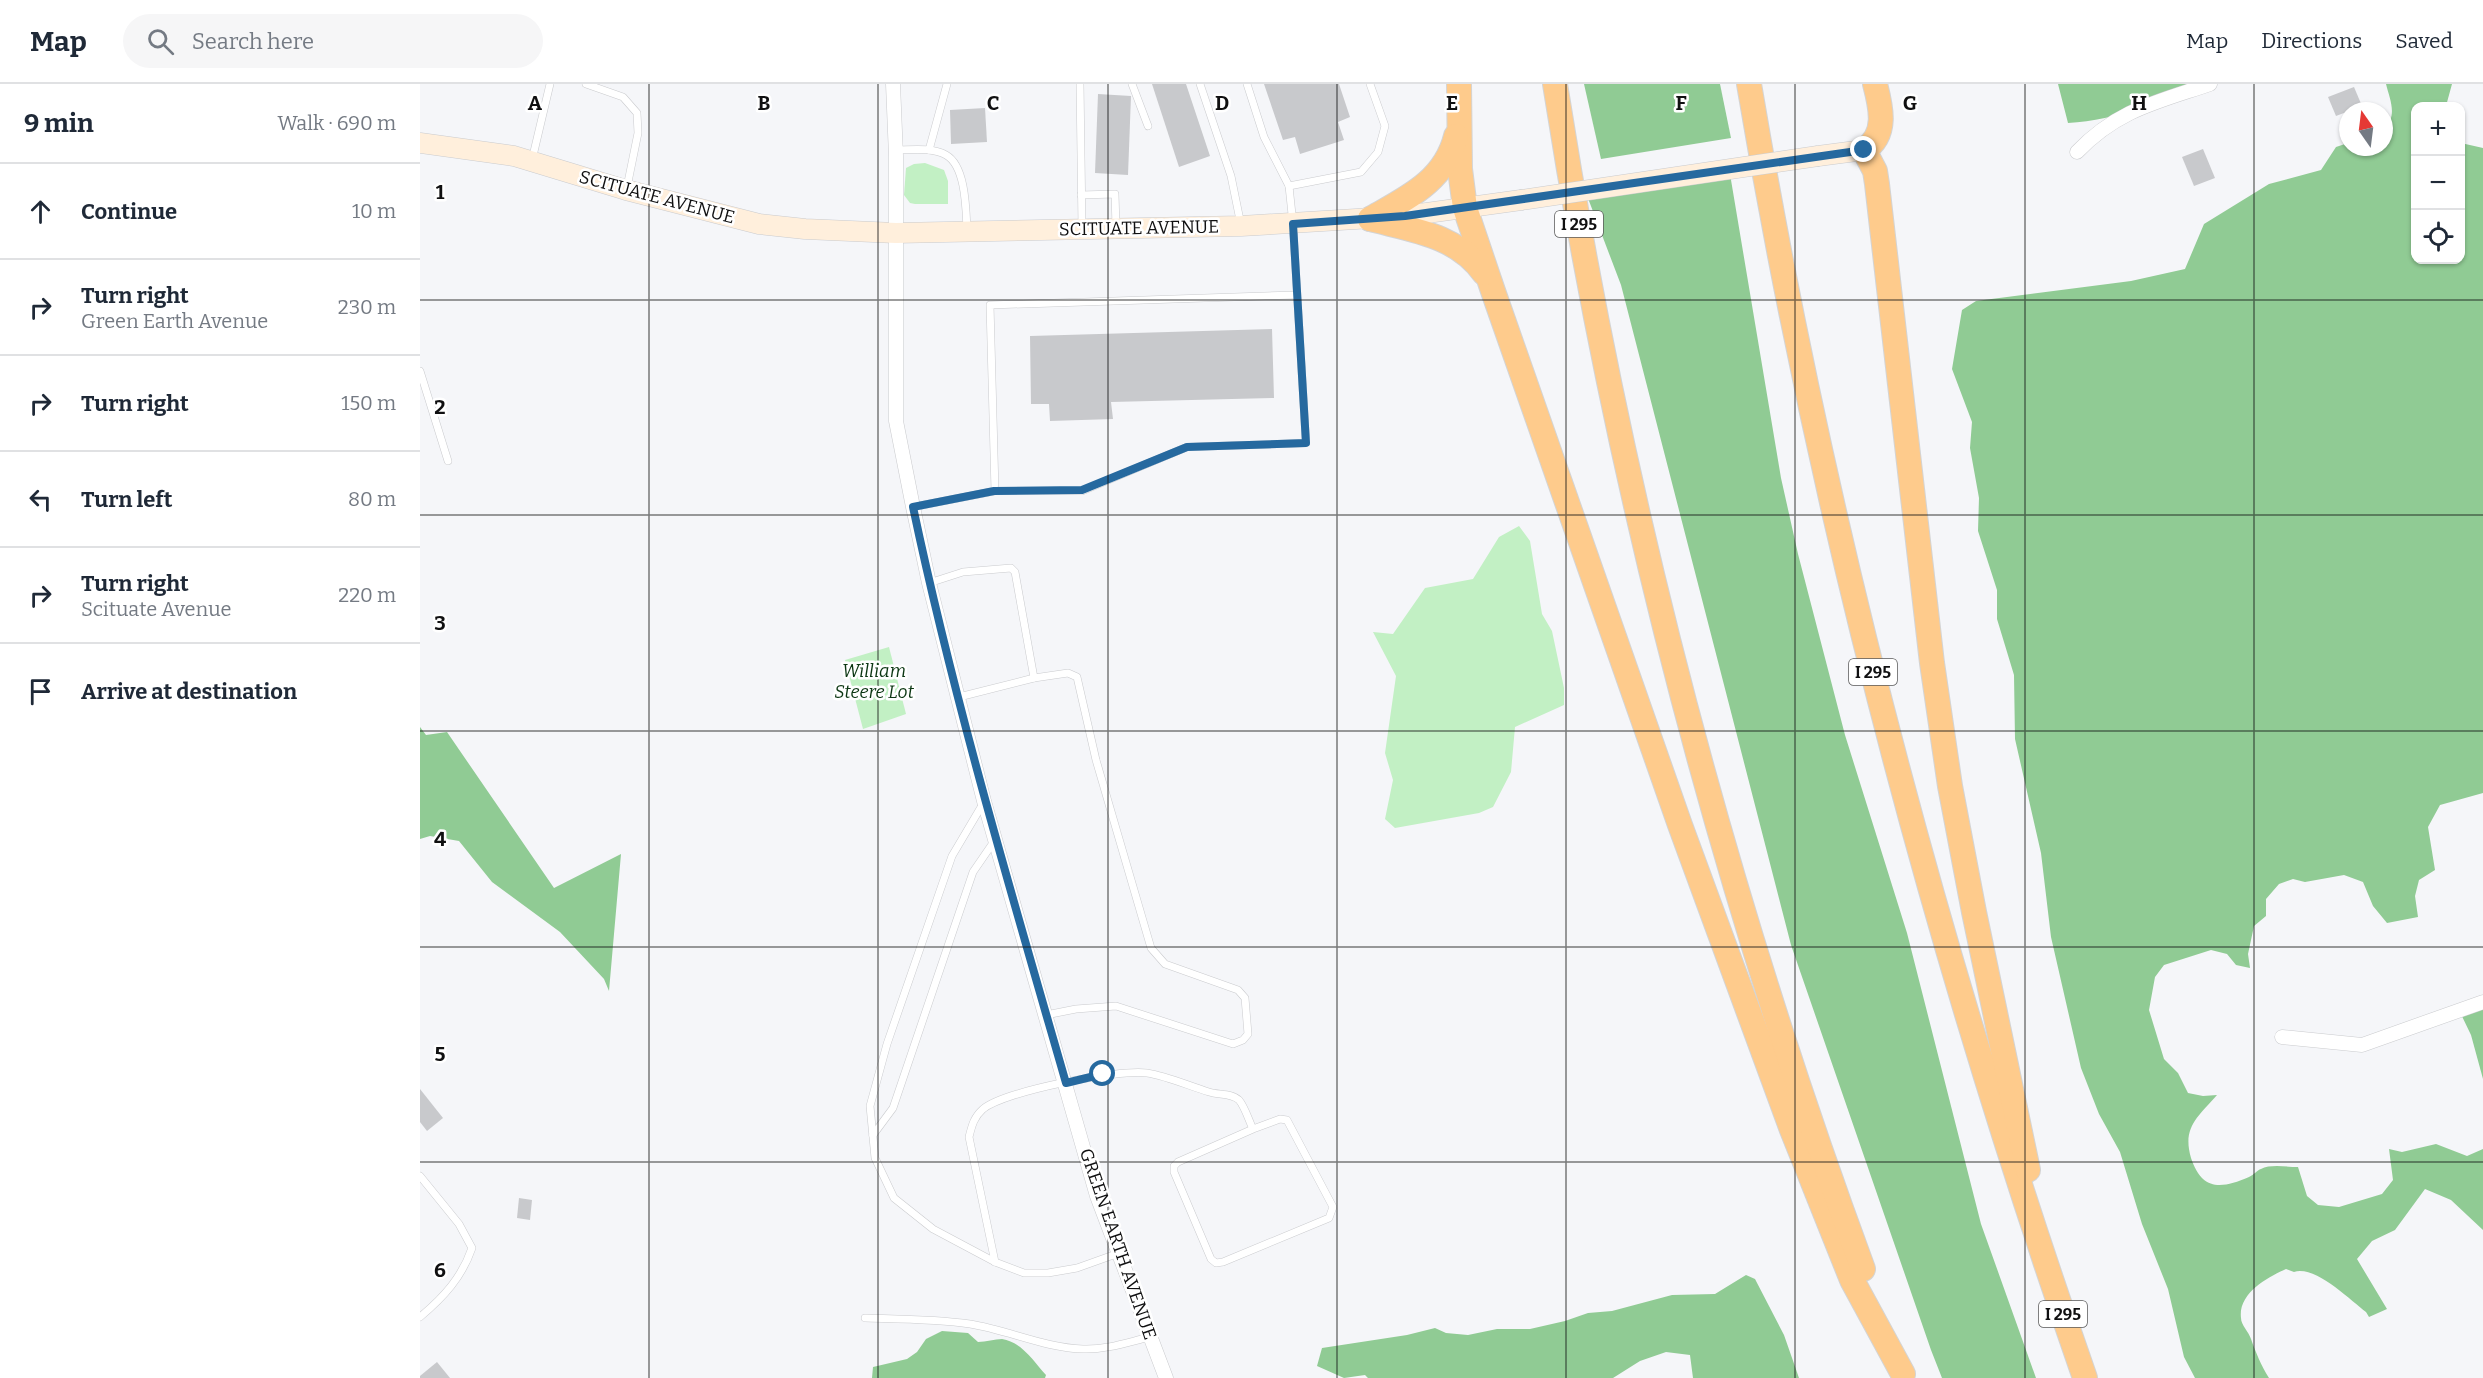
<!DOCTYPE html>
<meta charset="utf-8">
<style>
:root{--surface:#fff;--page:#f6f6f7;--text:#1f2937;--muted:#747a83;--line:#e0e1e3}
body{margin:0;font-family:Bitter,serif;background:var(--page);color:var(--text)}
.controls{position:absolute;right:18px;top:18px;display:grid;overflow:hidden;border-radius:12px;box-shadow:0 2px 4px #0004}
.controls button{width:54px;height:54px;display:grid;place-items:center;padding:0;border:0;border-bottom:2px solid var(--line);background:var(--surface);color:var(--text);font:30px sans-serif}
.compass{position:absolute;left:1919px;top:18px;width:54px;height:54px;border-radius:50%;background:var(--surface);box-shadow:0 2px 4px #0004;rotate:346deg}
.stop{position:absolute;width:18px;height:18px;margin:-14px;border:4px solid #26699f;border-radius:50%;background:#fff}
.stop.end{background:#26699f;border-color:#fff;box-shadow:0 2px 6px #0008}
.list{margin:0;padding:0;list-style:none}
h2{display:flex;justify-content:space-between;align-items:center;height:78px;margin:0;padding:0 24px;font-size:26px}
h2 small{font-size:20px;font-weight:400;color:var(--muted)}
.list li{display:grid;grid-template-columns:39px 1fr auto;gap:18px;align-items:center;box-sizing:border-box;height:96px;padding:0 24px;border-top:2px solid var(--line)}
.list b{display:block;font-size:22px;white-space:nowrap}
.list p{margin:0;font-size:20px;white-space:nowrap;color:var(--muted)}
.list em{font-size:20px;font-style:normal;color:var(--muted)}
.icon{flex:none;width:33px;height:33px;fill:none;stroke:currentColor;stroke-width:2;stroke-linecap:round;stroke-linejoin:round}
.map{position:relative;flex:none;width:2063px;height:1294px;overflow:hidden}
header{display:flex;align-items:center;gap:36px;box-sizing:border-box;height:84px;padding:0 30px;background:var(--surface);border-bottom:2px solid var(--line)}
header strong{font-size:28px}
nav{display:flex;gap:33px;margin-inline-start:auto;font-size:21px}
.search{width:420px;height:54px;background:var(--page);display:flex;align-items:center;gap:15px;box-sizing:border-box;padding:0 21px;border-radius:33px;color:var(--muted);font-size:22px}
main{display:flex}
aside{flex:1;background:var(--surface)}
.map>svg:first-child{display:block}
.green{fill:#c2f0c4}
.forest{fill:#90cb94}
.building{fill:#c8c9cc}
.lines{fill:none;stroke-linecap:round;stroke-linejoin:round}
.lane-casing{stroke:#cacbce;stroke-width:8}
.street-casing{stroke:#cacbce;stroke-width:15}
.secondary-casing{stroke:#cacbce;stroke-width:21}
.highway-casing{stroke:#d4d4d4;stroke-width:26}
.lane{stroke:#fff;stroke-width:7}
.street{stroke:#fff;stroke-width:14}
.secondary{stroke:#ffefdc;stroke-width:20}
.highway{stroke:#fecb8c;stroke-width:24}
.secondary-bridge-casing{stroke:#cacbce;stroke-width:21;stroke-linecap:butt}
.secondary-bridge{stroke:#ffefdc;stroke-width:20}
.route{stroke:#26699f;stroke-width:8}
.grid{fill:none;stroke:#101011;stroke-width:1.5;stroke-opacity:0.55}
.labels{text-anchor:middle;dominant-baseline:central;stroke-width:5;stroke-linejoin:round;paint-order:stroke}
.shield{fill:#fff;stroke:#585858;stroke-width:1.5}
.shield-label{font-size:16px;font-weight:bold;fill:#101011}
.street-label{font-size:18px;fill:#101011;stroke:#fff}
.park-label{font-size:18px;font-style:italic;fill:#0b3612;stroke:#fff}
.grid-label{font-size:20px;text-anchor:middle;font-weight:bold;fill:#101011;stroke:#fff;stroke-width:5;stroke-linejoin:round;paint-order:stroke}
</style>
<header>
<strong>Map</strong>
<div class="search"><svg class="icon" aria-label="search" viewBox="0 0 24 24"><circle cx="10" cy="10" r="6"/><path d="M15 15l6 6"/></svg>Search here</div>
<nav><a>Map</a><a>Directions</a><a>Saved</a></nav>
</header>
<main>
<aside>
<h2>9 min<small>Walk · 690 m</small></h2>
<ul class="list">
<li><svg class="icon" aria-label="ahead" viewBox="0 0 24 24"><path d="M12 20V5M6 11l6-6 6 6"/></svg><div><b>Continue</b></div><em>10 m</em></li>
<li><svg class="icon" aria-label="right" viewBox="0 0 24 24"><path d="M7 20v-9h11M14 6l5 5-5 5"/></svg><div><b>Turn right</b><p>Green Earth Avenue</p></div><em>230 m</em></li>
<li><svg class="icon" aria-label="right" viewBox="0 0 24 24"><path d="M7 20v-9h11M14 6l5 5-5 5"/></svg><div><b>Turn right</b></div><em>150 m</em></li>
<li><svg class="icon" aria-label="left" viewBox="0 0 24 24"><path d="M17 20v-9H6M10 6l-5 5 5 5"/></svg><div><b>Turn left</b></div><em>80 m</em></li>
<li><svg class="icon" aria-label="right" viewBox="0 0 24 24"><path d="M7 20v-9h11M14 6l5 5-5 5"/></svg><div><b>Turn right</b><p>Scituate Avenue</p></div><em>220 m</em></li>
<li><svg class="icon" aria-label="arrive" viewBox="0 0 24 24"><path d="M6 21V4h12l-3 4 3 4H6"/></svg><div><b>Arrive at destination</b></div></li>
</ul>
</aside>
<div class="map">
<svg width="2063" height="1294" viewBox="0 0 2063 1294">
<rect width="100%" height="100%" fill="#f5f6f9"/>
<g class="green">
<polygon points="505,79 524,86 528,97 528,120 495,120 490,119 484,111 486,84 494,80"/>
<polygon points="1099,442 1110,457 1122,530 1132,547 1144,604 1144,621 1095,643 1091,688 1073,723 1059,729 975,744 965,735 973,696 965,669 976,592 953,548 973,550 1005,504 1053,495 1079,453"/>
<polygon points="469,563 486,630 443,645 425,576"/>
</g>
<g class="forest">
<polygon points="1164,0 1300,0 1311,54 1181,75"/>
<path d="M1638 0H1790C1744 17 1698 36 1648 39Z"/>
<path d="M1966 0H2032L2026 22H1996V176H2040L2041 59 2063 64V709L2020 721 2008 743 2015 786 1999 796 1995 812 1998 833 1967 839 1953 822 1943 798 1924 791 1885 798 1873 795 1859 800 1846 815V832L1834 842 1828 870 1830 884 1816 881 1807 870 1791 866 1744 881 1735 893 1729 926 1744 975 1758 989 1768 1009 1783 1012 1797 1011C1778 1033 1762 1043 1771 1074 1782 1107 1801 1105 1829 1093 1834 1091 1837 1086 1841 1085 1850 1080 1867 1083 1878 1083L1887 1112 1898 1121 1919 1123 1962 1110 1973 1096 1969 1065 1982 1068 2016 1060 2047 1072 2063 1065V1146L2031 1116 2005 1105 1975 1146 1952 1157 1937 1175 1967 1225 1949 1233 1946 1228C1930 1216 1895 1181 1874 1188L1866 1185C1848 1193 1818 1209 1821 1234 1821 1241 1829 1248 1831 1255 1836 1269 1841 1281 1849 1294H1775L1764 1273 1748 1205 1722 1140 1700 1068 1679 1030 1661 984 1631 853 1621 769 1595 655 1594 591 1577 535V506L1558 447 1559 414 1550 364 1552 338 1532 285 1542 226 1556 217 1711 197 1765 185 1784 140 1849 100 1901 86 1916 63 1928 59V63H1964V45C1978 32 1970 16 1966 0Z"/>
<polygon points="1310,90 1361,394 1378,470 1425,651 1487,849 1561,1140 1616,1294 1522,1294 1511,1266 1371,861 1201,201 1166,109"/>
<polygon points="0,643 6,651 27,648 134,804 201,770 189,907 184,895 140,848 72,798 39,757 10,752 0,755"/>
<polygon points="2063,916 2063,995 2051,951 2039,926"/>
<polygon points="1326,1191 1335,1195 1364,1251 1379,1294 1273,1294 1270,1271 1246,1268 1220,1277 1193,1294 948,1294 945,1291 924,1294 897,1282 902,1264 987,1251 1015,1244 1026,1249 1048,1251 1077,1245 1110,1245 1145,1237 1168,1229 1192,1227 1252,1211 1295,1210"/>
<path d="M522 1247 548 1249 558 1258C566 1258 575 1255 582 1255 602 1258 614 1278 626 1291L625 1294H452L453 1283 487 1275 497 1268 506 1255Z"/>
</g>
<g class="building">
<polygon points="732,0 766,0 790,72 759,83"/>
<polygon points="844,0 919,0 930,33 918,38 924,56 880,70 875,53 863,56"/>
<polygon points="1934,3 1942,22 1916,32 1908,13"/>
<polygon points="678,10 711,12 708,91 675,89"/>
<polygon points="565,24 567,58 531,60 530,26"/>
<polygon points="1783,65 1795,94 1774,102 1762,73"/>
<polygon points="852,245 854,314 691,318 693,335 630,337 629,320 611,320 610,252"/>
<polygon points="0,1005 23,1034 7,1047 0,1038"/>
<polygon points="99,1114 112,1116 110,1136 97,1134"/>
<polygon points="17,1278 30,1294 0,1294 0,1292"/>
</g>
<g class="lines">
<g class="lane-casing">
<g id="lane">
<polyline points="166,0 203,13 217,29 218,49 207,103"/>
<polyline points="660,0 662,143"/>
<polyline points="712,0 728,42"/>
<polyline points="780,0 811,92 821,141"/>
<path d="M475 66C491 66 512 63 526 71 546 82 546 126 547 146"/>
<polyline points="509,66 527,0"/>
<polyline points="112,76 130,0"/>
<polyline points="869,102 941,88 958,68 965,42 950,0"/>
<polyline points="661,111 695,110 696,143"/>
<polyline points="0,287 28,377"/>
<polyline points="575,407 662,407 767,363 886,359 873,140 869,102 844,53 827,0"/>
<polyline points="493,423 575,407 570,221 876,211"/>
<polyline points="509,499 543,488 591,484 595,488 614,594 539,613"/>
<polyline points="614,594 648,589 657,593 676,676 731,864 745,880 818,906 825,914 828,950 823,956 813,960 696,922 656,925 626,931"/>
<polyline points="564,718 532,772 467,960 450,1022 455,1074 474,1114 513,1145 575,1178 604,1189 628,1189 657,1184 699,1169"/>
<polyline points="453,1051 473,1024 553,788 575,756"/>
<path d="M0 1092 39 1140 52 1164C42 1193 24 1213 0 1233"/>
<path d="M575 1178 549 1053C552 1041 554 1033 563 1025 585 1007 698 985 727 989 747 992 769 1002 789 1008 798 1011 812 1009 819 1016 825 1023 829 1037 833 1045L758 1078 754 1082V1088L791 1175 796 1179 803 1178 909 1134 913 1123 867 1036 860 1035 833 1045"/>
<path d="M445 1234C479 1235 516 1235 550 1240 588 1246 625 1264 663 1265 686 1266 708 1258 730 1253"/>
</g>
</g>
<g class="street-casing">
<g id="street">
<polyline points="473,0 476,72 476,337 493,423 509,499 564,717 677,1112 746,1294"/>
<path d="M1657 68C1697 26 1737 18 1790 0"/>
<polyline points="1862,953 1942,961 2063,918"/>
</g>
</g>
<g class="secondary-casing">
<g id="secondary">
<polyline points="0,59 94,72 206,106 339,140 385,145 476,149 821,142 985,132 1101,116"/>
<polyline points="1398,72 1444,66"/>
</g>
</g>
<g class="highway-casing">
<g id="highway">
<polyline points="1039,0 1040,85 1045,124 1073,207 1260,741 1372,1046 1432,1196 1483,1290"/>
<path d="M1135 0C1198 403 1302 803 1443 1185"/>
<path d="M1329 0C1403 440 1518 873 1665 1294"/>
<path d="M1455 0C1461 23 1468 51 1444 66L1455 87 1457 100 1512 579 1530 702 1554 828 1608 1086"/>
<path d="M950 135C987 114 1025 97 1036 52"/>
<path d="M950 135C992 146 1037 151 1064 189"/>
</g>
</g>
<use href="#lane" class="lane"/>
<use href="#street" class="street"/>
<use href="#secondary" class="secondary"/>
<use href="#highway" class="highway"/>
<g class="secondary-bridge-casing">
<polyline id="secondary-bridge" points="1101,116 1398,72"/>
</g>
<use href="#secondary-bridge" class="secondary-bridge"/>
</g>
<g class="lines">
<path class="route" d="M683 990 646 999C591 808 534 617 493 423L574 407 662 406 767 363 886 359 873 140 985 132 1444 66"/>
</g>
<path class="grid" d="M229 0V1294M458 0V1294M688 0V1294M917 0V1294M1146 0V1294M1375 0V1294M1605 0V1294M1834 0V1294M0 216H2063M0 431H2063M0 647H2063M0 863H2063M0 1078H2063"/>
<g class="labels">
<g class="shield">
<rect x="1135" y="127" width="48" height="26" rx="4.5"/>
<rect x="1429" y="575" width="48" height="26" rx="4.5"/>
<rect x="1619" y="1217" width="48" height="26" rx="4.5"/>
</g>
<g class="shield-label">
<text x="1159" y="140">I 295</text>
<text x="1453" y="588">I 295</text>
<text x="1643" y="1230">I 295</text>
</g>
<g class="street-label">
<text transform="translate(237 113) rotate(15)">SCITUATE AVENUE</text>
<text transform="translate(719 144) rotate(-1)">SCITUATE AVENUE</text>
<text transform="translate(698 1160) rotate(71)">GREEN EARTH AVENUE</text>
</g>
<g class="park-label">
<text x="454" y="587">William<tspan x="454" dy="21">Steere Lot</tspan></text>
</g>
</g>
<g class="grid-label">
<text x="115" y="26">A</text>
<text x="344" y="26">B</text>
<text x="573" y="26">C</text>
<text x="802" y="26">D</text>
<text x="1032" y="26">E</text>
<text x="1261" y="26">F</text>
<text x="1490" y="26">G</text>
<text x="1719" y="26">H</text>
<text x="20" y="115">1</text>
<text x="20" y="330">2</text>
<text x="20" y="546">3</text>
<text x="20" y="762">4</text>
<text x="20" y="977">5</text>
<text x="20" y="1193">6</text>
</g>
</svg>
<div class="controls">
<button>+</button>
<button>−</button>
<button><svg class="icon" aria-label="locate" viewBox="0 0 24 24"><circle cx="12" cy="12" r="6"/><path d="M12 2v4M12 18v4M2 12h4M18 12h4"/></svg></button>
</div>
<svg class="compass" viewBox="-18 -18 36 36"><path d="M0-13l5 13h-10z" fill="#e53935"/><path d="M0 13l5-13h-10z" fill="#747a83"/></svg>
<div class="stop" style="left:683px;top:990px"></div>
<div class="stop end" style="left:1444px;top:66px"></div>
</div>
</main>
